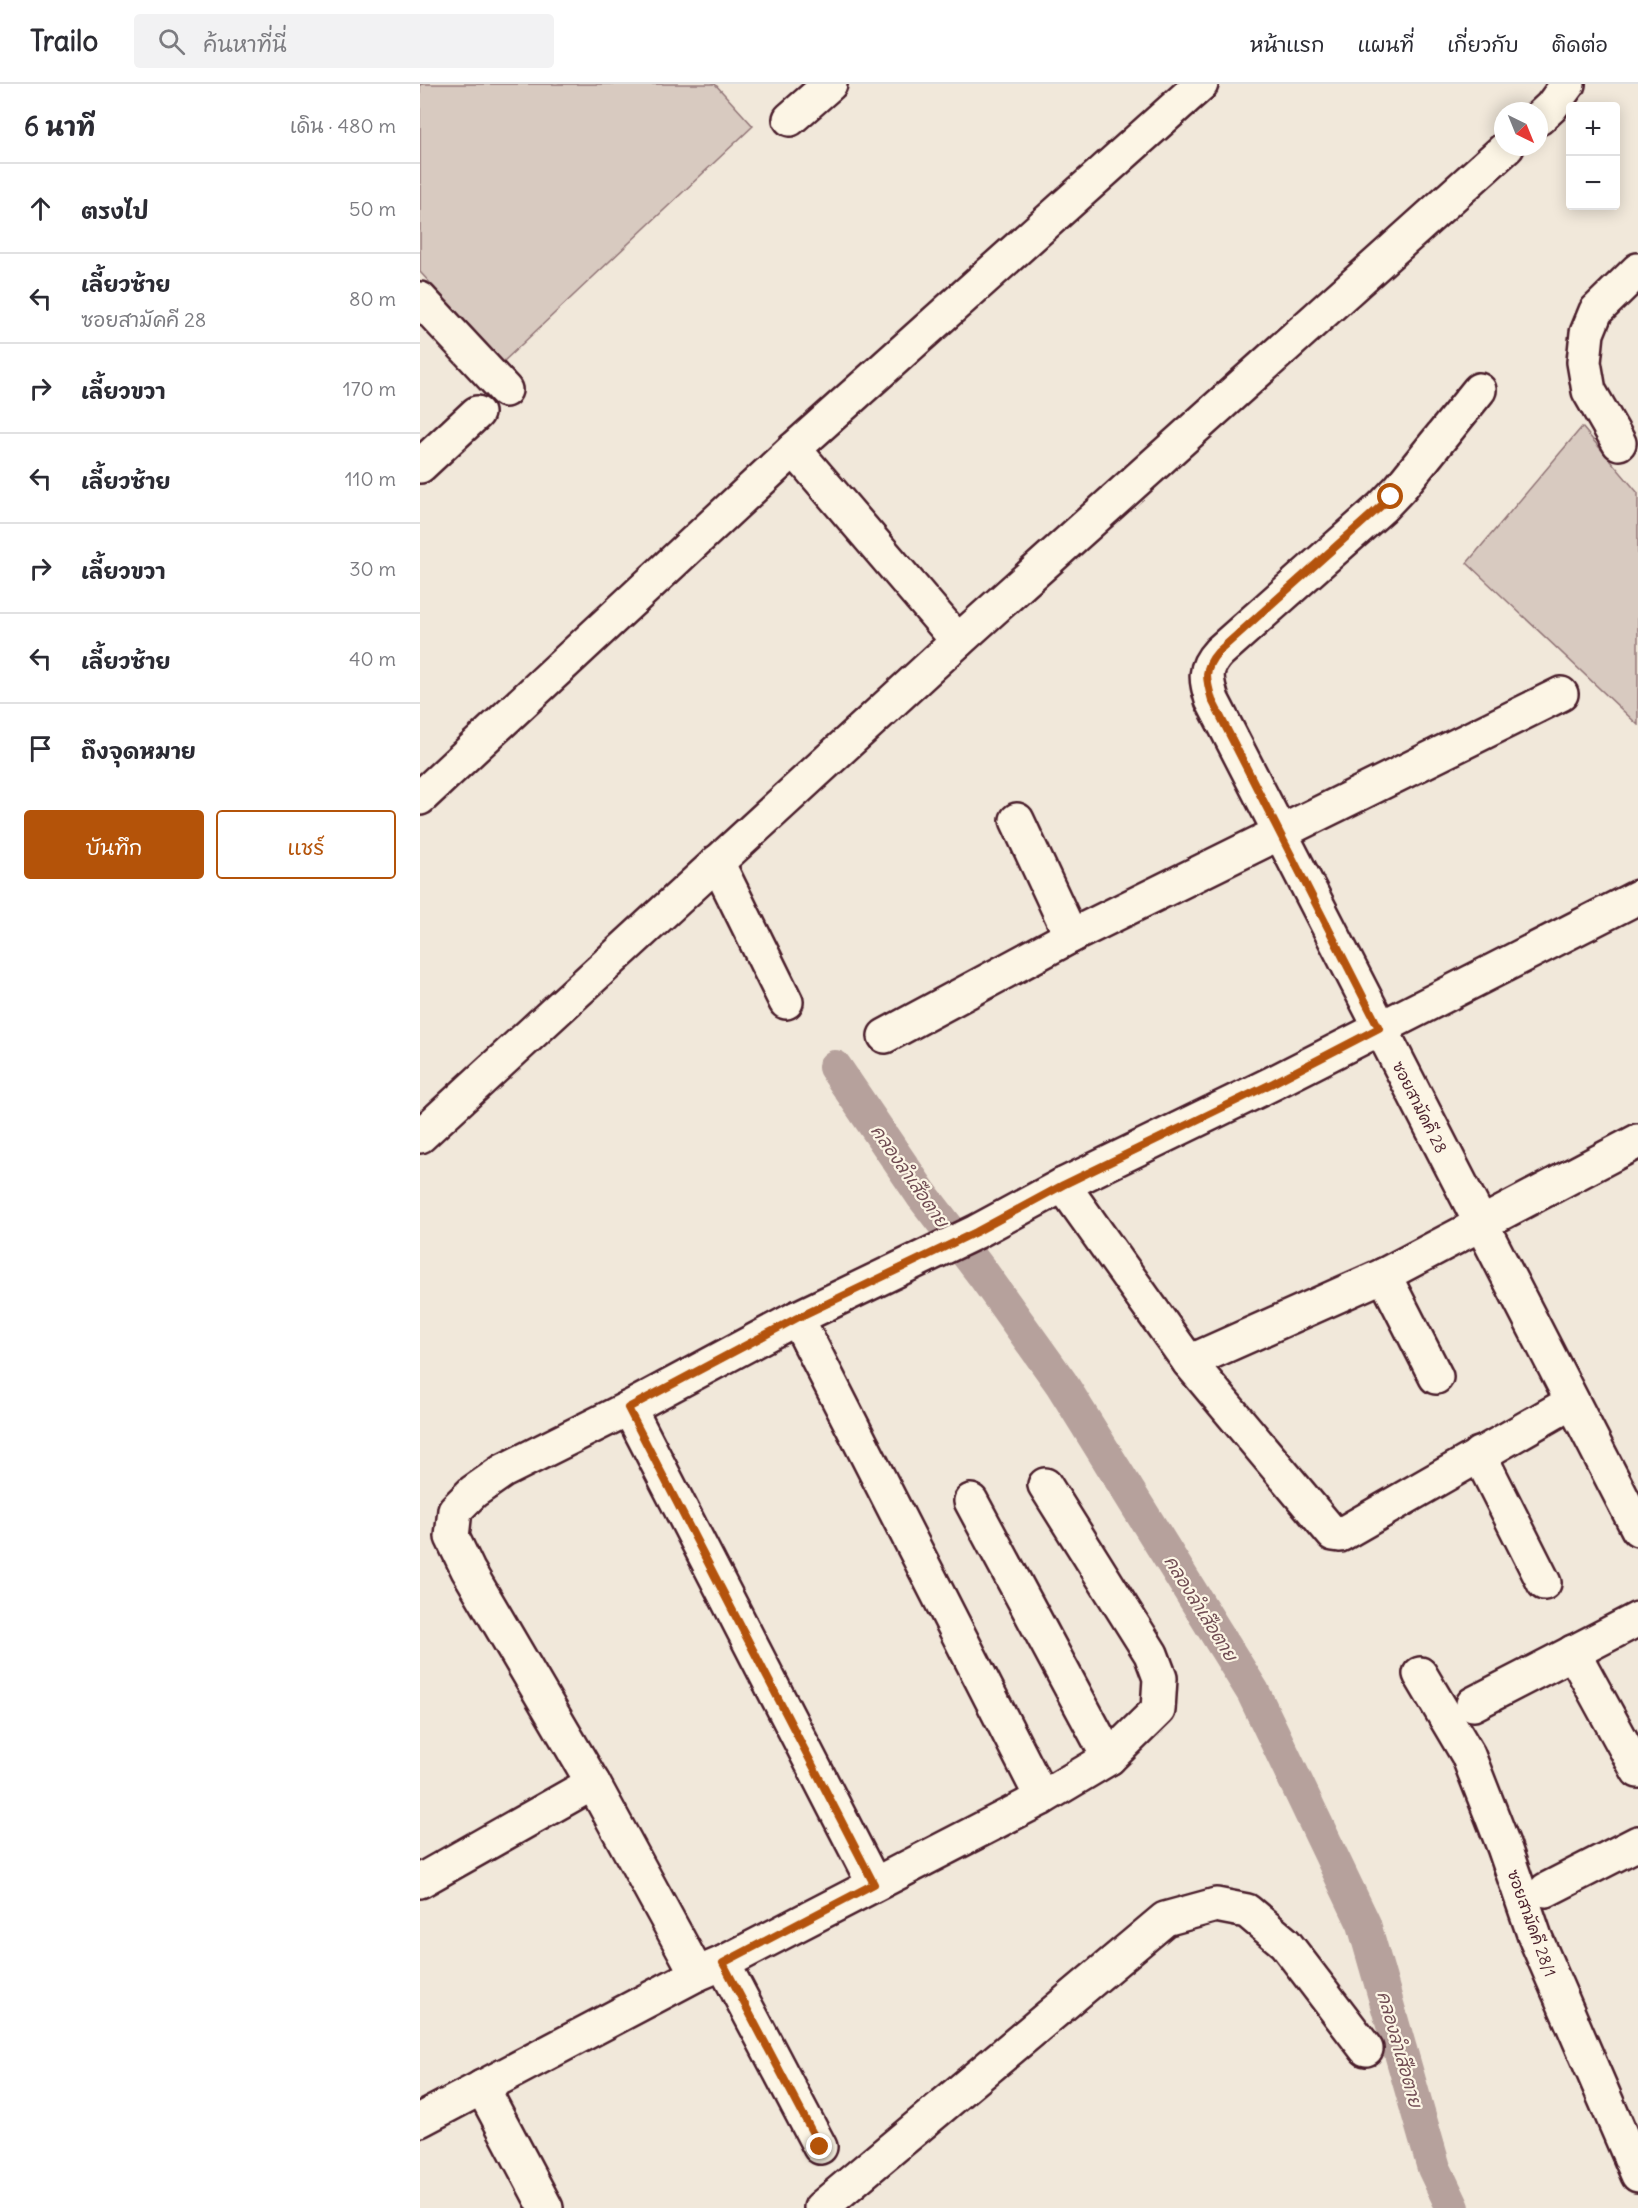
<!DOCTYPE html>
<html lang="th">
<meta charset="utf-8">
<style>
:root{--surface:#fff;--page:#f2f2f3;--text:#2b2b33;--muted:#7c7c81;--line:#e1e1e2;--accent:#b45309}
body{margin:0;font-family:Delius,"Playpen Sans Thai",sans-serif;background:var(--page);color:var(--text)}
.controls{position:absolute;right:18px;top:18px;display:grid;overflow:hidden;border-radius:6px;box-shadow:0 3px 15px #0003}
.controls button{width:54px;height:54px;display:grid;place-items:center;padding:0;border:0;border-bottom:2px solid var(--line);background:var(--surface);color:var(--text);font:30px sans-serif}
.compass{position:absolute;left:1074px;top:18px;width:54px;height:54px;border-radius:50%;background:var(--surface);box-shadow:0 3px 15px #0003;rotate:137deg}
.stop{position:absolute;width:18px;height:18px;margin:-14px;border:4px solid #b45309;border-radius:50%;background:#fff}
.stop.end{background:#b45309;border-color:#fff;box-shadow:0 2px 6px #0008}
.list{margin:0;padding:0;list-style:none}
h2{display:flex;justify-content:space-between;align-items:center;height:78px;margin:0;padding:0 24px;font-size:26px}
h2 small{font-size:20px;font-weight:400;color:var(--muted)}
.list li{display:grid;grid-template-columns:39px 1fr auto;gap:18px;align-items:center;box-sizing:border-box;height:90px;padding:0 24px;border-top:2px solid var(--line)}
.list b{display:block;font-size:22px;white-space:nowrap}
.list p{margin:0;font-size:20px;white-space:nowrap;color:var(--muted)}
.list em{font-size:20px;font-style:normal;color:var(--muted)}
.actions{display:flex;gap:12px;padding:18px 24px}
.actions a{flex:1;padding:14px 0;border:2px solid var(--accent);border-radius:6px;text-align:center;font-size:21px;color:var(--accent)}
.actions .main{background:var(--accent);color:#fff}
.icon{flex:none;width:33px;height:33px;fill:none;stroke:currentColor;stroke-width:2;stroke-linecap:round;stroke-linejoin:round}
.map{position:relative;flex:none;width:1218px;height:2124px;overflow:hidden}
header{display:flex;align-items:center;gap:36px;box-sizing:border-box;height:84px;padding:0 30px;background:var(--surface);border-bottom:2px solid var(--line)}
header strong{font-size:28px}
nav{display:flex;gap:33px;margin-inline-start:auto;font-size:21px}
.search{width:420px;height:54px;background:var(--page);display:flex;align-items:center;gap:15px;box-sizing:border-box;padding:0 21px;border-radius:6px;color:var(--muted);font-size:22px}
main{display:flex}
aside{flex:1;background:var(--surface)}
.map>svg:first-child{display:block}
.green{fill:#d8cac0;stroke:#917476;stroke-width:1.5}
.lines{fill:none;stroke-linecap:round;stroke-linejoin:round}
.canal{stroke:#b6a19c;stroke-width:34}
.minor-casing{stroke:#4a1f2b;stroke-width:38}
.minor{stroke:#fcf5e5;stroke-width:33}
.route{stroke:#b45309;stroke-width:8}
.labels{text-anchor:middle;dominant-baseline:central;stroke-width:4.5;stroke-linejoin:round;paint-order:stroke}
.street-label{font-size:16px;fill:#4a1f2b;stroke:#fcf5e5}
.water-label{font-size:18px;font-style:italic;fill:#704c53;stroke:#fcf5e5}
</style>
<header>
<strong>Trailo</strong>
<div class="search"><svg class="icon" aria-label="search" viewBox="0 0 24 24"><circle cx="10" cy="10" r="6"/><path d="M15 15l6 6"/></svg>ค้นหาที่นี่</div>
<nav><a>หน้าแรก</a><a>แผนที่</a><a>เกี่ยวกับ</a><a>ติดต่อ</a></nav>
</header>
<main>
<aside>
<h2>6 นาที<small>เดิน · 480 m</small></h2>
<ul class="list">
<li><svg class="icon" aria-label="ahead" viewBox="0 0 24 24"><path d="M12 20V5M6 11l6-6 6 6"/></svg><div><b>ตรงไป</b></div><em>50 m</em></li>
<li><svg class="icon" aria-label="left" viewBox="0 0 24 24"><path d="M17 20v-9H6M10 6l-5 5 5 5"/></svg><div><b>เลี้ยวซ้าย</b><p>ซอยสามัคคี 28</p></div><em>80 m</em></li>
<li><svg class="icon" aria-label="right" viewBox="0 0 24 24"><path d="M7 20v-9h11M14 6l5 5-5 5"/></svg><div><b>เลี้ยวขวา</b></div><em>170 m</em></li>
<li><svg class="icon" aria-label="left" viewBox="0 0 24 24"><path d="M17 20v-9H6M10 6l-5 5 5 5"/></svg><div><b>เลี้ยวซ้าย</b></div><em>110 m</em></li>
<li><svg class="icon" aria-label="right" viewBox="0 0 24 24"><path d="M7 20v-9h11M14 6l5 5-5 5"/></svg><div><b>เลี้ยวขวา</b></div><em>30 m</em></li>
<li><svg class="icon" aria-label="left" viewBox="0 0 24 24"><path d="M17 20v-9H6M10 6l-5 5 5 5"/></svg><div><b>เลี้ยวซ้าย</b></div><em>40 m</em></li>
<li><svg class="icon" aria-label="arrive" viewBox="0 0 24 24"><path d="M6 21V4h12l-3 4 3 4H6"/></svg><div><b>ถึงจุดหมาย</b></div></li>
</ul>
<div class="actions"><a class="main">บันทึก</a><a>แชร์</a></div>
</aside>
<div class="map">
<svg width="1218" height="2124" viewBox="0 0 1218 2124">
<rect width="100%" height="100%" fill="#f1e8da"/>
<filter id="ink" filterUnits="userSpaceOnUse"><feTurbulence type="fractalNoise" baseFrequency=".0167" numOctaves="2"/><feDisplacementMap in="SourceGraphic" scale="12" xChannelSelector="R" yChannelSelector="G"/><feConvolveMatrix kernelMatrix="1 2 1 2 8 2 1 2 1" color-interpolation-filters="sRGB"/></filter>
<g filter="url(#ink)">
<g class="green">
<polygon points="0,0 295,0 333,42 83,278 0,188"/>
<polygon points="1162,343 1218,409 1218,641 1047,479"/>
</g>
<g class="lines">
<polyline class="canal" points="415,983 502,1111 563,1190 641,1299 833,1608 944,1840 1014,2084 1033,2124"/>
<g class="minor-casing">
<g id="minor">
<polyline points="1119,34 1131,23 1148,0"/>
<polyline points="370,35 410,0"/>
<polyline points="0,215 85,306"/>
<path d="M1059 306 980 404 962 423 799 568C783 585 786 595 792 616L1218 1445"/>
<polyline points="1199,359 1169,307 1164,278 1167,249 1176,227 1218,186"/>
<polyline points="374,365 538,557"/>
<polyline points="0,382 57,329"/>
<polyline points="0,714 374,365 781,0"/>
<polyline points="597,736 651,852"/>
<polyline points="297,778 366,918"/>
<polyline points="465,952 651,852 1141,610"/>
<polyline points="0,1052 538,557 1087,63"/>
<polyline points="643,1101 769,1278 913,1450 920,1451 1152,1318"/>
<polyline points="964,1191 1016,1293"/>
<polyline points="377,1234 622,1714"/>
<polyline points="769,1278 964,1191 1218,1057"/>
<polyline points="209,1324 454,1800"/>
<polyline points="1059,1370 1124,1499"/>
<polyline points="551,1417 689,1674"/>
<polyline points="1153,1568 1218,1687"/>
<polyline points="1000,1590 1048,1671 1084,1763 1115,1853 1218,2091"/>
<polyline points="1053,1620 1218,1535"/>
<polyline points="0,1797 173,1699"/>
<polyline points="1126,1806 1218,1759"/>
<polyline points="303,1879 400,2063"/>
<polyline points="277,1890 173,1699 48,1486 32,1453 35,1426 53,1408 83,1387 209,1324 377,1234 556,1148 643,1101 853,999 1218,813"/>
<polyline points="62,2003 126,2124"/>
<polyline points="0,2036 277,1890 303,1879 622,1714 689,1674 738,1626 740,1594 731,1570 625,1401"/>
<polyline points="401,2124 745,1835 796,1821 827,1827 865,1859 946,1965"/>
</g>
</g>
<use href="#minor" class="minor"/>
</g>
</g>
<g class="lines" filter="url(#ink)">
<path class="route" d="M400 2063 303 1879 454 1800 208 1324 377 1234 556 1148 643 1101 853 999 959 944 792 616C786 595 783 585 798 568L971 413"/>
</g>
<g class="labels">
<g class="street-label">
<text transform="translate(1000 1023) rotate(63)">ซอยสามัคคี 28</text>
<text transform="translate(1112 1839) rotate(70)">ซอยสามัคคี 28/1</text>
</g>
<g class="water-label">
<text transform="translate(490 1092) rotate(55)">คลองลำเสือตาย</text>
<text transform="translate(781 1524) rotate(58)">คลองลำเสือตาย</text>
<text transform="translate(980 1965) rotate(74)">คลองลำเสือตาย</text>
</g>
</g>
</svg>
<div class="controls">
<button>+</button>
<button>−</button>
</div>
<svg class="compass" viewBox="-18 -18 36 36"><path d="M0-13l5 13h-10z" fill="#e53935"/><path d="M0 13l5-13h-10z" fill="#7c7c81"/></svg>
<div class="stop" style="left:971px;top:413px"></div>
<div class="stop end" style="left:400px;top:2063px"></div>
</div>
</main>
